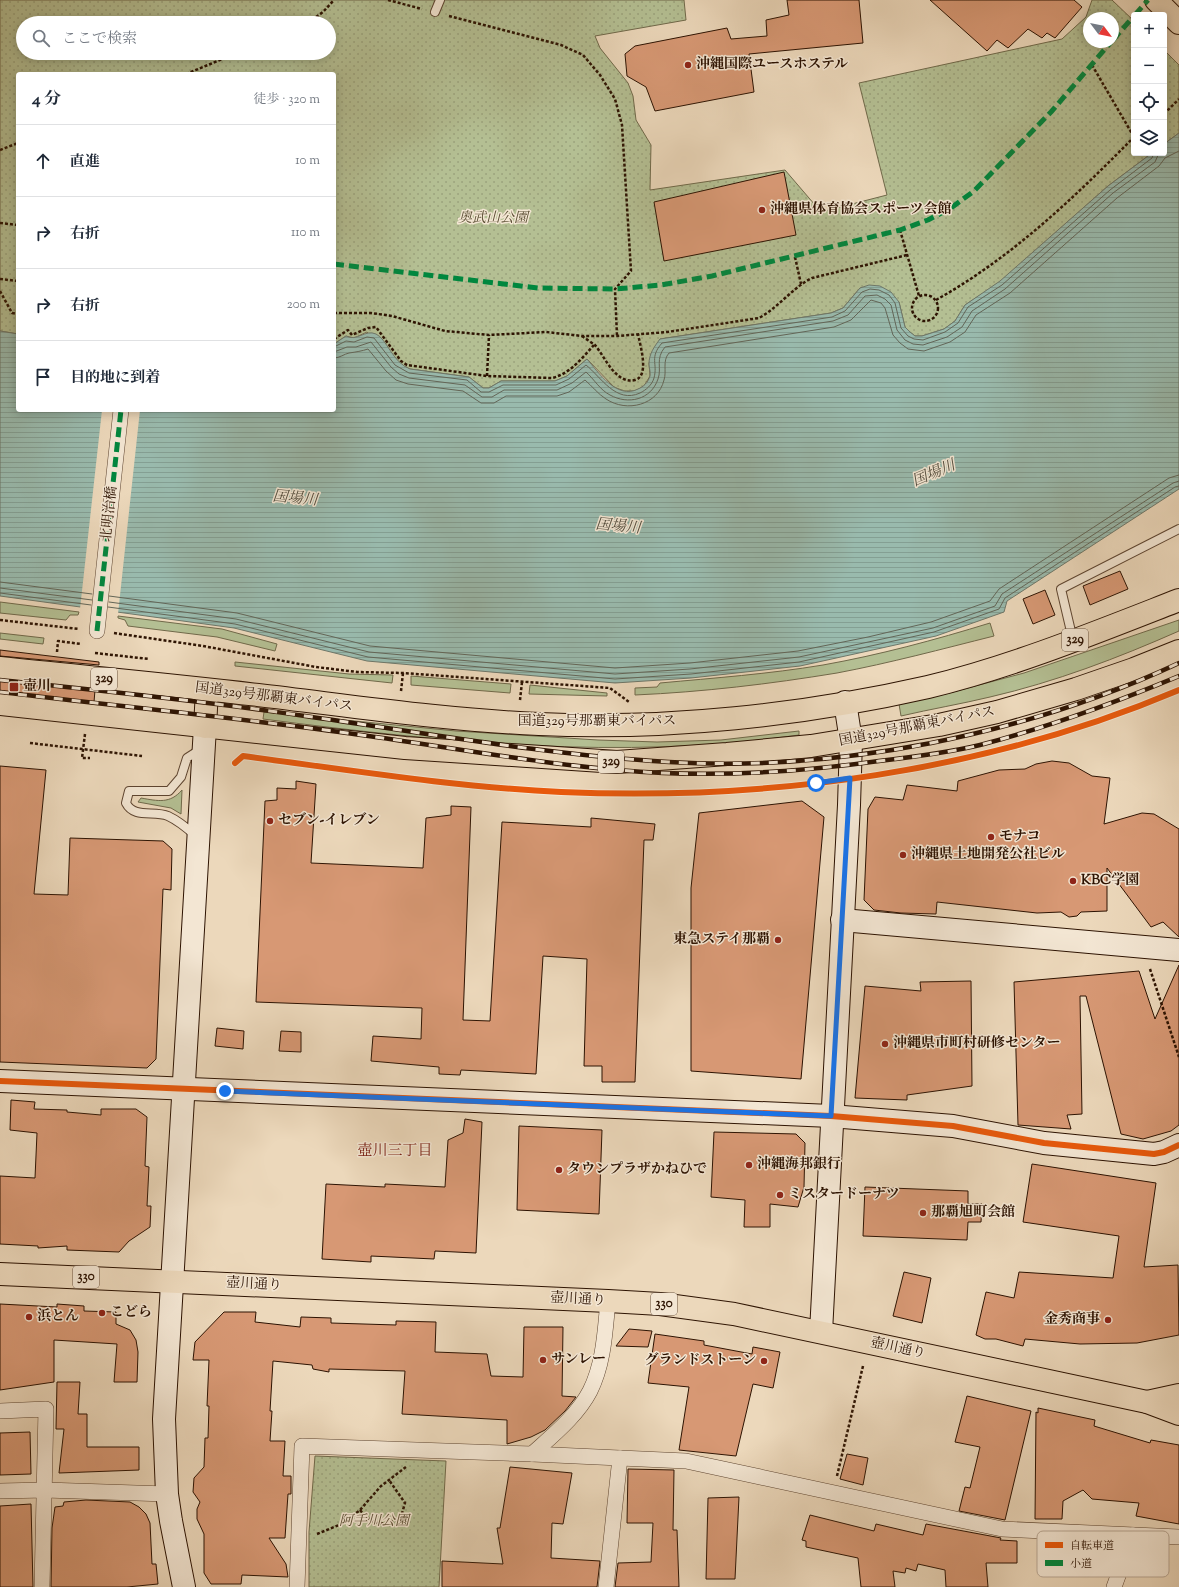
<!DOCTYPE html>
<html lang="ja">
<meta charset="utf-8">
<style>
:root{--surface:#fff;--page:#f6f6f7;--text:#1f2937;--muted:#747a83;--line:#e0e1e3}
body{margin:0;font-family:"Sorts Mill Goudy","Noto Serif JP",serif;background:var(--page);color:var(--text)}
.controls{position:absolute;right:12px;top:12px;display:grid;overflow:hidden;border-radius:4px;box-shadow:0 2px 10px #0003}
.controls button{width:36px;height:36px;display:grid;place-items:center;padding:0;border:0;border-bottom:1px solid var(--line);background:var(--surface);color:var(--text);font:20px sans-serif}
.compass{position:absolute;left:1083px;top:12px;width:36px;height:36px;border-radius:50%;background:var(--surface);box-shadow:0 2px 10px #0003;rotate:122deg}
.stop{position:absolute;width:12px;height:12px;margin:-9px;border:3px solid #1a73e8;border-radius:50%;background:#fff}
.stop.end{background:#1a73e8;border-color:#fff;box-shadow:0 1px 4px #0008}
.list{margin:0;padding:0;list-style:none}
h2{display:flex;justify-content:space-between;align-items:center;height:52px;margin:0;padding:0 16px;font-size:17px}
h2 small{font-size:13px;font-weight:400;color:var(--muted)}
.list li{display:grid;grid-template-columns:26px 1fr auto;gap:12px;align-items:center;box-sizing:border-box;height:72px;padding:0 16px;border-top:1px solid var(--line)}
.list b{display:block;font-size:15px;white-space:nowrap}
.list em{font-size:13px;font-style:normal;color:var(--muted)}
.icon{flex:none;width:22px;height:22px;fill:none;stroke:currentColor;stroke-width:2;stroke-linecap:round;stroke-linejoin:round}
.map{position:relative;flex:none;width:1179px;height:1587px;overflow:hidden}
.search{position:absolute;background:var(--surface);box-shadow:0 2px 10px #0003;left:16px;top:16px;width:320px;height:44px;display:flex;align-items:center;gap:10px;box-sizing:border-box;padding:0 14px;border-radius:22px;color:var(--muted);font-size:15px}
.panel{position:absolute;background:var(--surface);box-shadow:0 2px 10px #0003;left:16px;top:72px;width:320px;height:340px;border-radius:4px}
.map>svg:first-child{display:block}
.grass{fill:#b4bf93;stroke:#70694a}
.park{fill:url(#park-dots);stroke:#70694a;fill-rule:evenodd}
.water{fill:url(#water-rules);stroke:#6e7769}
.pier{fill:#ecd8bb}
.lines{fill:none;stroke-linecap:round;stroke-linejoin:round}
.shore{stroke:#636658;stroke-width:1}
.building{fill:#d79874;stroke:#2d1302}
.lane-casing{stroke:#5d4430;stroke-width:10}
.street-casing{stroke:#5d4430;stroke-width:16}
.secondary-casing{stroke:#2d1302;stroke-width:24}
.highway-casing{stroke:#2d1302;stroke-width:24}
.path{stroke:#2d1302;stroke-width:2.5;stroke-dasharray:3 2;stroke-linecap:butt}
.lane{stroke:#f3e6d3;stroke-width:8}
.street{stroke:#f3e6d3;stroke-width:15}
.secondary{stroke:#f3e6d3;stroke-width:22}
.highway{stroke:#ecd8bb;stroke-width:22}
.rail-casing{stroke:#2d1302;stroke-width:4.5}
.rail{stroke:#f3e6d3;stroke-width:3;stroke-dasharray:9;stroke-linecap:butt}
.quiet{stroke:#00873e;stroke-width:5;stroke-dasharray:10 5;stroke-linecap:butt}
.cycleway-casing{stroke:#f3e6d3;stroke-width:8}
.cycleway{stroke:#e8590c;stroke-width:6}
.route{stroke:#1a73e8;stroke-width:5}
.poi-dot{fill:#8f2418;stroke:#f3e6d3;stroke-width:1.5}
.labels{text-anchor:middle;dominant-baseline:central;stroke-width:3;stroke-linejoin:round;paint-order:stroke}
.shield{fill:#f3e6d3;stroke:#685241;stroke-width:1}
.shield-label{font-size:13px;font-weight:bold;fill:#2d1302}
.poi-label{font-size:14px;font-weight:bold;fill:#2d1302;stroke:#f3e6d3;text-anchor:start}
.park-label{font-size:14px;font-style:italic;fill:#5c4f35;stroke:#f3e6d3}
.street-label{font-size:14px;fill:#2d1302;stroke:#f3e6d3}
.water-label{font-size:15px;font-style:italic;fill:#534d3e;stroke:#f3e6d3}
.neighbourhood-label{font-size:15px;fill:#7a1f14;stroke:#f3e6d3}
.key{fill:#f3e6d3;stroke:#b8a794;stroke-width:1}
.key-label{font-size:11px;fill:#2d1302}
</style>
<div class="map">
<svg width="1179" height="1587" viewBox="0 0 1179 1587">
<defs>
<pattern id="park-dots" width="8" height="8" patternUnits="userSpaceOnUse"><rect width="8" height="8" fill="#b4bf93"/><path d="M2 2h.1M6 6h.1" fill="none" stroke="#9ba37d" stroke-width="1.8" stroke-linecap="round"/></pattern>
<pattern id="water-rules" width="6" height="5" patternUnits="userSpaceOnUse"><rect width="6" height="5" fill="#99baad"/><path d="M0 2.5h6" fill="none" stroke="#849f93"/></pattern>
</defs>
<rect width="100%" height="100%" fill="#ecd8bb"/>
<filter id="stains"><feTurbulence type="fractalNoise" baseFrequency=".005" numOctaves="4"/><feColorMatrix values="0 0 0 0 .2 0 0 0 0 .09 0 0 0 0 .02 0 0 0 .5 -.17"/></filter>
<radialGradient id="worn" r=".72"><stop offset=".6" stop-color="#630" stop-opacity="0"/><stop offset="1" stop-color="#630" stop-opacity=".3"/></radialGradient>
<g class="grass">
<polygon points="0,602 79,612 78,615 70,615 66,620 0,613"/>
<polygon points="118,616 222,629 277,644 275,651 217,637 128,626 125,620 118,618"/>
<path d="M1179 620V631C1118 658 1055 682 990 697 961 704 931 709 901 716L899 704 949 693 1024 673Z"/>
<path d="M990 623 994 636C942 649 890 663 837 673 770 684 703 692 635 695V688L657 687 660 683C714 678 769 674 823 665 879 655 935 640 990 623Z"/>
<polygon points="0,633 44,638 43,644 0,639"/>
<polygon points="235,662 349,674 393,675 392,683 235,666"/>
<polygon points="411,676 511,684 510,693 411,685"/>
<polygon points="530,685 607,693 607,696 529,694"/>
<path d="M264 712 456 731 598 740 657 742 721 740 799 731V735C621 761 441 742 263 719Z"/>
<path d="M182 790 181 814 171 808 138 802 141 798C158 801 170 804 182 790Z"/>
</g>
<g class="park">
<path d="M0 0H684L686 20 595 36 600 48 628 83 633 96 636 120 651 145 650 190 785 170 821 212 887 195 859 83 1062 39 1086 17 1092 0H1112L1134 21V153H1152L1108 186 1000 282 965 305 955 321 944 329 922 336H915L910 332 905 327 899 302 860 288 843 308 831 313 660 339 649 363 650 376 644 386 635 391H624L614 387 587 359 567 376 555 381H501L489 388H483L469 377 410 369 403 366 367 332 354 338 346 336 334 344V74H18V334L0 331ZM1089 18H1113V42H1089ZM23 23H329V53H23Z"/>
<polygon points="1164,50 1179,65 1179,133 1164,144"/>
<polygon points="315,1456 446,1461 439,1587 309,1587 309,1532"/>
</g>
<path class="water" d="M1179 133V489L1007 601 1004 612 936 636 800 666 691 678 615 683 367 661 234 628 0 596V331L18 334V410H334V344L346 336C357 342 365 329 376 334 387 339 392 362 410 369L469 377 483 388H489L501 381H555L567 376 587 359C598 372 617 400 638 389 643 387 648 383 650 376 651 373 649 368 649 364 649 354 654 347 660 339L831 313 843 308 860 288 869 285 880 286 891 292 899 302 905 327 910 332 915 336H922L944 329 955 321 965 305 1000 281 1108 186 1152 153H1164V144Z"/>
<polygon class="pier" points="102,410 140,410 118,614 80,609"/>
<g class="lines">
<g class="shore">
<path d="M334 347 346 341 354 342 367 337 374 338 395 365 409 373 467 380 481 392H489L503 385H556L569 379 586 365C601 377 616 404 640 393 646 390 652 385 654 378 658 363 649 358 662 343L832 317 845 311 862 292 870 289 879 290 889 295 895 303 901 328 908 336 914 339 923 340 945 332 958 323 968 307 1002 285 1110 190 1152 158 1154 153"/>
<path d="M334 352 347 347H356L371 342 391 367 399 374 409 378 465 385 482 397H492L504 390H557L572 383 586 372C594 379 600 390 610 395 628 405 651 400 658 379 662 368 655 359 665 347L833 321 848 315 865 296 877 295 885 299 891 305 897 330 905 340 913 344 923 345 947 337 962 327 972 311 1005 289 1113 193 1155 162 1159 153"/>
<path d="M334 358C340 358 344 354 349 353 356 352 362 351 368 349L386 371 396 380 408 384 463 391 481 403H494L506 396H557L569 392 585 380C592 386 598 394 606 399 627 413 658 405 664 380 667 371 662 361 669 353L834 327 851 320 871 300 881 303 885 308 893 335 900 343 908 349 924 351 950 342 965 332 976 315 1010 293 1117 198 1159 166 1165 158 1179 151"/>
<polyline points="0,582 92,594"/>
<polyline points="0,588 92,600"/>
<polyline points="0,593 91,605"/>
<polyline points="109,596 237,613 370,646 615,668 690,663 798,651 868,637 931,622 990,601 999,589 1169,478 1179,475"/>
<polyline points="109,602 236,619 369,652 615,674 690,669 799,657 933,628 995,606 1002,594 1173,483 1179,481"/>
<polyline points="108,607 235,624 368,657 615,679 691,674 799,662 934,632 999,609 1005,598 1175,487 1179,486"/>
</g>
</g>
<g class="building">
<polygon points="787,0 859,0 863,43 749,54 754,92 655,111 646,87 627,76 625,54 635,46 727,28 731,39 767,36 766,20 789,15"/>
<polygon points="930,0 1074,0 1082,7 1055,38 1047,33 1042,38 1028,29 1008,48 997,40 987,51"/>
<polygon points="784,172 796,235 664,261 654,202"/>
<polygon points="1120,571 1128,589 1090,605 1083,586"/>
<polygon points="1045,590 1055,615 1033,624 1023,599"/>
<polygon points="0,650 99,662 99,665 0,656"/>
<polygon points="0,681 95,690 94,702 0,692"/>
<polygon points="1052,761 1069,763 1092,776 1110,778 1104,824 1142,813 1154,814 1179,829 1179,937 1163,922 1151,927 1107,868 1107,911 1081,912 1077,916 1069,917 1061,912 1037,913 937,902 936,914 901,913 874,910 864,900 868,809 875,797 903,800 907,785 957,791 958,781 999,770 1025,769 1036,764"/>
<polygon points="0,766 46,770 34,894 68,895 70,838 163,841 172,849 171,890 163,889 156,1059 147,1068 0,1062"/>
<polygon points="296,781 316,784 311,863 423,868 426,818 451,815 451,806 471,807 463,1020 490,1021 502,822 591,827 591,818 655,824 653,840 644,840 635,1082 602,1082 602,1066 584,1066 587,959 543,956 536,1074 461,1070 460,1075 439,1074 439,1067 371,1061 373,1036 421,1039 422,1008 256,1002 265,801 277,800 277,788 296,789"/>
<polygon points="802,801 824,817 801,1079 691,1071 691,888 699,813"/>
<polygon points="1179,965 1179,1125 1171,1131 1143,1139 1121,1134 1086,996 1080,996 1082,1114 1067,1115 1071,1129 1018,1125 1014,982 1139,971 1155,1019"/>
<polygon points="971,981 972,1086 907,1095 907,1100 855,1098 865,986 921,991 920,982"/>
<polygon points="217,1028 244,1031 243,1049 215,1046"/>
<polygon points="281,1031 301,1032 301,1052 279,1051"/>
<polygon points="11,1100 35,1102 34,1109 67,1110 67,1112 101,1115 101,1109 136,1109 147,1117 145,1166 149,1167 147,1206 151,1206 150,1227 129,1241 119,1252 67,1250 67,1246 38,1248 38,1246 0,1244 0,1176 35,1178 37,1133 10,1130"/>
<polygon points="465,1119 482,1122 476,1253 435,1251 434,1259 371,1256 371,1262 322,1259 326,1184 385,1187 385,1184 445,1187 448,1140 463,1133"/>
<polygon points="519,1126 602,1130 599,1214 517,1210"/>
<polygon points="714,1132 796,1134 805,1143 804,1187 798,1207 770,1204 770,1227 744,1227 745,1200 711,1197"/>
<polygon points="1032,1164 1156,1183 1144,1267 1178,1265 1179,1335 1137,1343 1080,1344 1025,1339 1023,1346 996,1339 985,1339 976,1335 986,1292 1014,1298 1019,1272 1113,1278 1119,1236 1023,1222"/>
<polygon points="865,1187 968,1191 968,1204 982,1204 981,1222 968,1222 967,1240 863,1236"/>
<polygon points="904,1272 931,1278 922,1323 893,1316"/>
<polygon points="0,1304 57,1307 57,1304 84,1306 84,1311 116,1312 116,1324 130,1330 136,1340 138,1352 137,1382 114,1382 117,1344 54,1340 54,1382 0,1390"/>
<polygon points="224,1312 256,1312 255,1322 300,1327 301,1317 331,1318 331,1323 396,1325 396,1321 436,1322 435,1352 487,1354 491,1376 523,1377 524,1327 563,1327 562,1396 576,1397 565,1411 545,1430 531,1437 507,1444 507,1420 402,1414 405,1371 329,1369 329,1372 313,1369 312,1365 273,1361 270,1411 272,1411 270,1441 285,1441 283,1476 291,1476 291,1494 288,1494 285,1538 269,1538 286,1564 288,1577 242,1575 241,1584 211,1584 204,1573 204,1534 197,1519 197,1509 200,1502 193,1492 194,1478 204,1467 205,1438 208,1438 209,1406 207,1406 209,1360 193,1360 195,1342"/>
<polygon points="629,1329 652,1331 648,1347 616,1346"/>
<polygon points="655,1334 704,1341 704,1345 752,1354 753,1347 780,1352 773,1388 753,1384 736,1456 679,1450 689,1387 648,1383"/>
<polygon points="57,1382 80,1382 78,1414 87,1414 87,1447 139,1447 139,1470 59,1473 64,1429 56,1429"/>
<polygon points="967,1396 1031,1411 1005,1520 959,1511 965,1487 970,1488 980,1447 955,1442"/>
<polygon points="1038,1408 1095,1420 1094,1426 1150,1443 1151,1440 1179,1445 1179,1524 1136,1516 1139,1503 1092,1499 1083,1490 1063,1501 1062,1519 1035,1519 1036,1412 1038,1413"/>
<polygon points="30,1432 31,1474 0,1475 0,1433"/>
<polygon points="847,1454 868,1458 863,1485 840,1479"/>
<polygon points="510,1467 572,1473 563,1524 552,1523 551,1558 600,1561 597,1587 442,1587 442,1561 503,1564 497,1528 500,1528"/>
<polygon points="628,1469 674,1470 673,1530 677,1530 679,1587 615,1587 618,1563 651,1562 653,1523 627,1523"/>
<polygon points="739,1497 735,1579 706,1579 708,1498"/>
<polygon points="86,1500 130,1502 139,1507 146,1514 150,1523 152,1564 156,1564 158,1584 127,1587 51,1587 52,1528 55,1507 63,1506 64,1502"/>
<polygon points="31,1504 33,1587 0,1587 0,1506"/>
<polygon points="810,1515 874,1531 876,1524 923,1535 926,1524 1001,1538 1000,1540 1017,1541 1017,1563 986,1563 988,1587 946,1587 945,1570 918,1564 916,1571 906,1568 905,1573 893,1571 895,1587 861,1587 858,1558 806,1547 806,1541 802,1540"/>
</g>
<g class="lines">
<g class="lane-casing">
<g id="lane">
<polyline points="435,12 440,0"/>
<polyline points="1073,640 1061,589 1179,529"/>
<path d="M196 836C187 828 179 821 168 816 154 810 134 819 126 803L129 791H169L181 777 187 758 201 749"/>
</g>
</g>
<g class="street-casing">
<g id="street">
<polyline points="97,631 121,410"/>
<polyline points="0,1411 46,1409 42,1587"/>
<path d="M532 1454C553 1435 577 1416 590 1391 604 1363 605 1331 608 1301"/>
<polyline points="0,1491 45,1490 167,1494"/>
<polyline points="297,1587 302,1446 532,1454 686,1461 1002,1529 1179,1537"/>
<polyline points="606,1587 620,1458"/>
<polyline points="1114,1587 1133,1535"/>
</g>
</g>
<g class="secondary-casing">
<g id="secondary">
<polyline points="842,920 1179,950"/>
<polyline points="0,1081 831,1116 953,1126 1044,1143 1154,1154 1164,1152 1179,1145"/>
<polyline points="821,1332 849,805 851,741 845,702"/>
<polyline points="184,1587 171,1521 167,1494 164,1419 205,727"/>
</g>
</g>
<g class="highway-casing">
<g id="highway">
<polyline points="1156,0 1179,23"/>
<path d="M0 668C86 677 172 685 258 695 352 706 445 720 539 724 666 730 805 715 928 687 1014 666 1097 632 1179 600"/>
<polyline points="0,704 405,748 617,762 727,754 811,746 939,725 997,712 1076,689 1134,669 1179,651"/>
<polyline points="205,727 207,690"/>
<polyline points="0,1274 608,1301 660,1304 734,1314 1147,1402 1179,1414"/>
<polyline points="1147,1402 1179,1395"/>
</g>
</g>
<g class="path">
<polyline points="388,0 422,9"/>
<polyline points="449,16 561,45 583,55 600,75 615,99 622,125 631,271 615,289 617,336"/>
<polyline points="308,23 323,12 334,0"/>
<polyline points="1092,65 1134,137"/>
<polyline points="186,74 237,53"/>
<polyline points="1164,114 1179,99"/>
<polyline points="0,150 18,143"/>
<polyline points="0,223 18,225"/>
<polyline points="900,230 919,296"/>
<polyline points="795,257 801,284"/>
<polyline points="0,279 18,281"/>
<polyline points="0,291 12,313 18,314"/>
<circle cx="925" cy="308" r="13"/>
<path d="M936 300C1011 258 1074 198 1134 137"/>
<path d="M334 313H371L392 316 445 331 489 335 546 332 582 336H617L667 332 759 318C779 307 792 288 812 278L907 255"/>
<path d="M582 336C586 339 591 342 595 345 605 357 616 385 635 380 650 376 640 345 638 334"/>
<path d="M334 339 348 330 352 335 368 328 376 327 401 361 407 365 487 376 552 378C570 374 582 358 594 345"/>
<polyline points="487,376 489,335"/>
<polyline points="0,620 79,629"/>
<polyline points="114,633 203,646 316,667 357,672 403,673 610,688 629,702"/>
<polyline points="57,652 58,641 81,644"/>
<polyline points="95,653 149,659"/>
<polyline points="401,691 403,673"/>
<polyline points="520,700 522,682"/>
<polyline points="85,734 82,758 90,758"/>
<polyline points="30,743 142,756"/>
<polyline points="1150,969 1179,1057"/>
<polyline points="837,1476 863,1366"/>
<path d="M360 1510C373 1526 384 1527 401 1517L405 1503 389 1480"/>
<polyline points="317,1534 344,1523 360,1510 381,1486 406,1467"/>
</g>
<use href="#lane" class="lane"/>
<use href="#street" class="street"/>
<use href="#secondary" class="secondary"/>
<use href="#highway" class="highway"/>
<g class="rail-casing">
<g id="rail">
<path d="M0 680C102 691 204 701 305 716 426 733 547 755 669 762 839 772 1025 735 1179 663"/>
<path d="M0 692C116 706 231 717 347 733 452 747 557 768 663 773 736 776 807 771 879 761 913 757 947 753 980 745 1049 727 1114 703 1179 676"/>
</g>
</g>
<use href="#rail" class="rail"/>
<g class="quiet">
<polyline points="1135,15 1148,0"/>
<polyline points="1113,40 1134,16"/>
<polyline points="334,264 538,288 615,289 661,285 712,276 900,230 928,220 951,208 974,191 1051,112 1111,42"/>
<polyline points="97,631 121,410"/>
</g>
<g class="cycleway-casing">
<g id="cycleway">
<path d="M235 763 243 756C349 770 455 787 561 792 770 801 986 772 1179 690"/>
<polyline points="0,1081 831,1116 953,1126 1044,1143 1154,1154 1164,1152 1179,1145"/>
</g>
</g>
<use href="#cycleway" class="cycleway"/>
</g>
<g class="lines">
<polyline class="route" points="225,1091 831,1116 850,778 816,783"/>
</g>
<g class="poi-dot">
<circle cx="688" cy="65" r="4"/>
<circle cx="762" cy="210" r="4"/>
<rect x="9" y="682" width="10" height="10" rx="2"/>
<circle cx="270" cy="821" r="4"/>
<circle cx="991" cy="837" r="4"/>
<circle cx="903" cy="855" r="4"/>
<circle cx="1073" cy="881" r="4"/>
<circle cx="778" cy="940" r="4"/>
<circle cx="885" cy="1044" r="4"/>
<circle cx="749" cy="1165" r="4"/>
<circle cx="559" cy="1170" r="4"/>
<circle cx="780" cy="1195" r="4"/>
<circle cx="923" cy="1213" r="4"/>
<circle cx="102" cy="1313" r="4"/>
<circle cx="29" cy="1317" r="4"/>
<circle cx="1108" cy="1320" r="4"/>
<circle cx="543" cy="1360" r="4"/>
<circle cx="764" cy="1361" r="4"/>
</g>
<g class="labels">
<g class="shield">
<rect x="1062" y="629" width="26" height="22" rx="3"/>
<rect x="91" y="668" width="26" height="22" rx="3"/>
<rect x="598" y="751" width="26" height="22" rx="3"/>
<rect x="73" y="1266" width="26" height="22" rx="3"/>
<rect x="651" y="1293" width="26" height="22" rx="3"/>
</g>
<g class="shield-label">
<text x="1075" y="640">329</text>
<text x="104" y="679">329</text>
<text x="611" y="762">329</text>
<text x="86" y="1277">330</text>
<text x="664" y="1304">330</text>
</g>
<g class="poi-label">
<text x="696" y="65">沖縄国際ユースホステル</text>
<text x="770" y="210">沖縄県体育協会スポーツ会館</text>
<text x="23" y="687">壺川</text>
<text x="278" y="821">セブン-イレブン</text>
<text x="999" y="837">モナコ</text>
<text x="911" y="855">沖縄県土地開発公社ビル</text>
<text x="1081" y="881">KBC学園</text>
<text x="770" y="940" text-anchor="end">東急ステイ那覇</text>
<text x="893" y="1044">沖縄県市町村研修センター</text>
<text x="757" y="1165">沖縄海邦銀行</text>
<text x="567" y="1170">タウンプラザかねひで</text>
<text x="788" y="1195">ミスタードーナツ</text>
<text x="931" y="1213">那覇旭町会館</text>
<text x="110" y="1313">こどら</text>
<text x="37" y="1317">浜とん</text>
<text x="1100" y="1320" text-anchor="end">金秀商事</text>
<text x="551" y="1360">サンレー</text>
<text x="756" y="1361" text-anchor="end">グランドストーン</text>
</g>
<g class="park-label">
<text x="493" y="219">奥武山公園</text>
<text x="374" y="1522">阿手川公園</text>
</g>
<g class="street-label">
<text transform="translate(110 514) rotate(-84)">北明治橋</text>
<text transform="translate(274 698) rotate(7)">国道329号那覇東バイパス</text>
<text x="597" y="722">国道329号那覇東バイパス</text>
<text transform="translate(917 727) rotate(-11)">国道329号那覇東バイパス</text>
<text transform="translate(254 1285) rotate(3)">壺川通り</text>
<text transform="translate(578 1300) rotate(3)">壺川通り</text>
<text transform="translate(898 1349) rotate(12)">壺川通り</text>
</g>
<g class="water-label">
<text transform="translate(934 474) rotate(-23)">国場川</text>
<text transform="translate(295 499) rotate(5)">国場川</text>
<text transform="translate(618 527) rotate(5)">国場川</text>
</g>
<g class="neighbourhood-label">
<text x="395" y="1151">壺川三丁目</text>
</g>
</g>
<rect x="1037" y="1531" width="132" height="46" rx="6" class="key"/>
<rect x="1045" y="1542" width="18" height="6" fill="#e8590c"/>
<rect x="1045" y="1560" width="18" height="6" fill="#00873e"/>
<g class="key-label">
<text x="1070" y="1549">自転車道</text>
<text x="1070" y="1567">小道</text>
</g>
<rect width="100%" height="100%" filter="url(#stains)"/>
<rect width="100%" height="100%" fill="url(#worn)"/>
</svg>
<div class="controls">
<button>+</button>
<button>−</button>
<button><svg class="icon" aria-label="locate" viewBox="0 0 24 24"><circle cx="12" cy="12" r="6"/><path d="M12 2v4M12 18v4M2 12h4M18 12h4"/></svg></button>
<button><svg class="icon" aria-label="layers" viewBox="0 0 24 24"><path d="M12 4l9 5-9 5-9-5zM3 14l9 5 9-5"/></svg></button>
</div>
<svg class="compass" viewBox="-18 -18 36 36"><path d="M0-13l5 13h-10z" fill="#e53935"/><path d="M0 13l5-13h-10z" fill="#747a83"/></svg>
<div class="stop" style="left:816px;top:783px"></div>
<div class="stop end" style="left:225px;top:1091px"></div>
<div class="search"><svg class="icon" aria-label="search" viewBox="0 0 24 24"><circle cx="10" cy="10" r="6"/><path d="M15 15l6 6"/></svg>ここで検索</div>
<section class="panel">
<h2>4 分<small>徒歩 · 320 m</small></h2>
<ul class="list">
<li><svg class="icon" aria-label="ahead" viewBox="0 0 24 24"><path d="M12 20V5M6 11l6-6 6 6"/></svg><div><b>直進</b></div><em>10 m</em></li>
<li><svg class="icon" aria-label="right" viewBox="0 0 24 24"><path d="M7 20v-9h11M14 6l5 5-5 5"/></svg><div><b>右折</b></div><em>110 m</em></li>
<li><svg class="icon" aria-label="right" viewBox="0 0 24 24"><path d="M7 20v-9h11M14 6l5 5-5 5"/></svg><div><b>右折</b></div><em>200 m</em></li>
<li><svg class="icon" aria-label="arrive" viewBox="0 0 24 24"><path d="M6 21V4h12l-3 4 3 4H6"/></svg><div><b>目的地に到着</b></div></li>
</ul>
</section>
</div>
